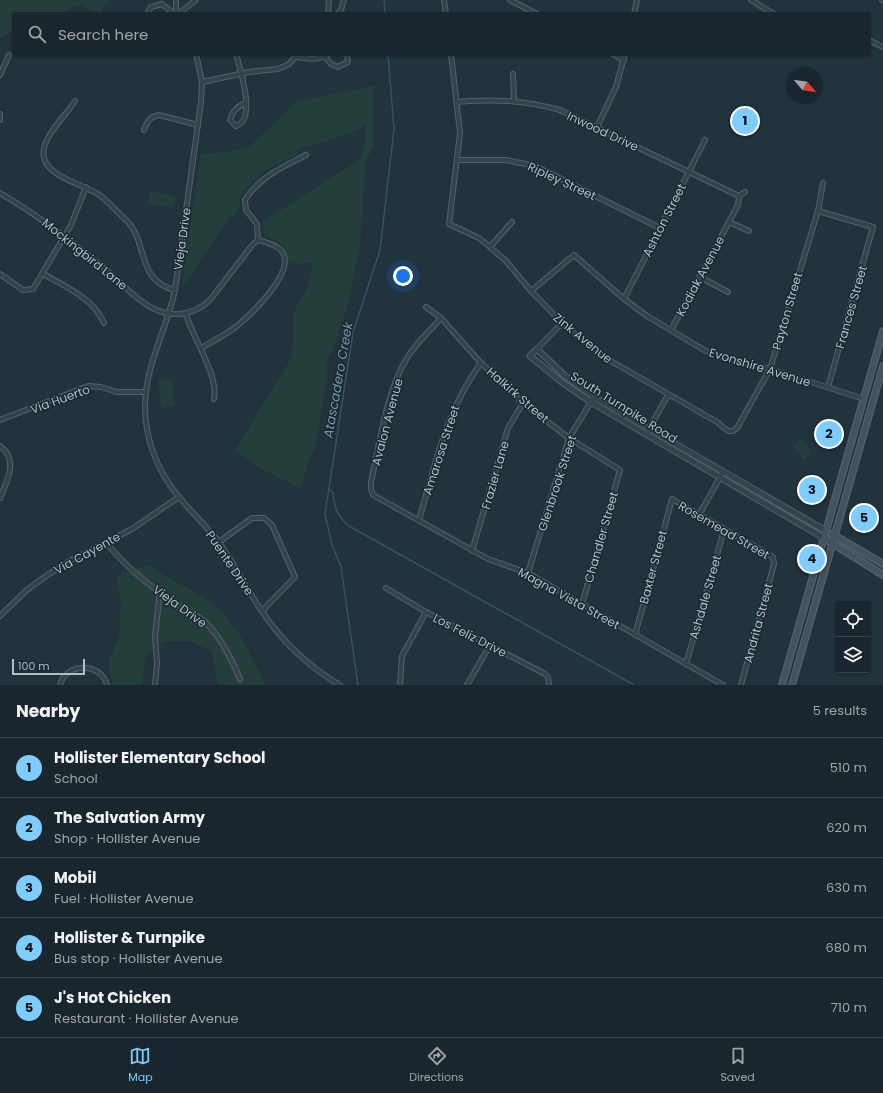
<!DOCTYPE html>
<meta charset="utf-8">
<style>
:root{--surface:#19262d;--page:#222e35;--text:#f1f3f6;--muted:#9fa5aa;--line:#374349;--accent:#7fcdfd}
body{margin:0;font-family:Poppins,sans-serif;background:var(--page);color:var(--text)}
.controls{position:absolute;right:12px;bottom:12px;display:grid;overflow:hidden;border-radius:4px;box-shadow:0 1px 3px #0004}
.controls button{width:36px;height:36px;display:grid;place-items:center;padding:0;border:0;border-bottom:1px solid var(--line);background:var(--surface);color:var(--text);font:20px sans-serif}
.compass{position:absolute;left:787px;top:68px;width:36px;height:36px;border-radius:50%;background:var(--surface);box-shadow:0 1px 3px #0004;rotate:119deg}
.scale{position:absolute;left:12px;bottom:10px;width:73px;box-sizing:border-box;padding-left:4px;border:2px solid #b0bfc8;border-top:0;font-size:11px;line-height:14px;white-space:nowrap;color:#b0bfc8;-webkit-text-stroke:3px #1a2930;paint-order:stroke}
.you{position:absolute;left:403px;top:276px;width:14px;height:14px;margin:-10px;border:3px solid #fff;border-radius:50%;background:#1a73e8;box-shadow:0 0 0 6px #1a73e833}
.badge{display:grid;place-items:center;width:26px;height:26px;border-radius:50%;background:var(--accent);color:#111;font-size:13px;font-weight:700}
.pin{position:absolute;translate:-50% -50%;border:2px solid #fff;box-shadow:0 1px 4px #0006}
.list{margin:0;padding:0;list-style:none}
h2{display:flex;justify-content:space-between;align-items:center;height:52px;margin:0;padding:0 16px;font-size:17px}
h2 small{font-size:13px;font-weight:400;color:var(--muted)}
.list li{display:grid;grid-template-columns:26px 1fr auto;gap:12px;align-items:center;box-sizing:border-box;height:60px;padding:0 16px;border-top:1px solid var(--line)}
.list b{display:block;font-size:15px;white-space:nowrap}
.list p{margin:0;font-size:13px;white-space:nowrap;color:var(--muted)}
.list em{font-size:13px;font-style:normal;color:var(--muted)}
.icon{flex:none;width:22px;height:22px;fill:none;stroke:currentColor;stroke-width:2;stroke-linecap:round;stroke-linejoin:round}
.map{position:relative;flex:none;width:883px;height:685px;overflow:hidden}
.search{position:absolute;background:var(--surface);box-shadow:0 1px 3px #0004;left:12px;right:12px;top:12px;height:44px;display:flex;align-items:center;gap:10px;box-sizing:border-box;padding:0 14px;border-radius:4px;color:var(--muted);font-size:15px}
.sheet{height:352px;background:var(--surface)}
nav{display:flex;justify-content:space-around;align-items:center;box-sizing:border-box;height:56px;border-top:1px solid var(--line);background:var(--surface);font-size:11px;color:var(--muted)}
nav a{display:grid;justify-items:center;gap:2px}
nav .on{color:var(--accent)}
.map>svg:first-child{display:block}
.green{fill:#243f3b}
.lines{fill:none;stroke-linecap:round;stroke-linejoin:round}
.stream{stroke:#345364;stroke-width:1.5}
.minor-casing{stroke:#53626a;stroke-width:6}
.tertiary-casing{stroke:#53626a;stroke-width:7}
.secondary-casing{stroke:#53626a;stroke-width:8}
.minor{stroke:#35444c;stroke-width:4}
.tertiary{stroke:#35444c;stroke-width:5}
.secondary{stroke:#42545f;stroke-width:5.5}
.labels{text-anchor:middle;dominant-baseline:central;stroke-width:3;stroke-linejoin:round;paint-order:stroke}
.street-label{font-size:12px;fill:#b0bfc8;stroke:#1a2930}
.water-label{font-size:13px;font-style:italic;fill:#6f97ad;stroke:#1a2930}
</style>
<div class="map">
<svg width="883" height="685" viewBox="0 0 883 685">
<rect width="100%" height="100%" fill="#21333c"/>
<g class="green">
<polygon points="0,0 109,0 102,9 101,14 94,14 82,4 72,7 63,14 14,14 14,30 0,38"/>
<path d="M374 86V145L366 161 360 246 348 304 333 349 327 360V378L315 448 307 465 301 489 260 468 235 450 292 357 294 311 306 291 314 262 297 264 288 263C288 245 279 242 264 235L262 222 359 160C365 148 366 137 365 124L358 130 312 146H301L296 155 265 170 244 190 240 198V206L234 217 230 216 182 288 184 272 183 271 201 154 227 152 249 147 298 101Z"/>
<polygon points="150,191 174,196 175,199 174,208 149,204 147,202"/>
<polygon points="172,378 175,406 161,408 158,380"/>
<polygon points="802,439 812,453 803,460 793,445"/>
<polygon points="147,565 216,605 239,633 266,685 218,685 211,651 191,641 165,641 146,656 142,685 113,685 109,671 110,657 119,639 121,602 116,576"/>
</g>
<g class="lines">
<g class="stream">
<polyline points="384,0 385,14"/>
<path d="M328 488 333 493C334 508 338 517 349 526L634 685"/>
<polyline points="358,685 341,567 332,545 325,514 353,332 380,250 394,129 388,54"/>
</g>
<g class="minor-casing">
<g id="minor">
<polyline points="444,0 446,14"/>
<polyline points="510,0 537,14"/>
<polyline points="751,0 774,14"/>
<polyline points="882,0 883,0"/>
<polyline points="147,14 151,7 162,4 174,14"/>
<polyline points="176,14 176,0"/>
<polyline points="178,14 196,0"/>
<polyline points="328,14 329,0"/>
<polyline points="337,14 341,10 344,0"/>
<polyline points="634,14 637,0"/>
<polyline points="869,40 883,47"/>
<path d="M196 54 202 82 201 102 175 290C165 336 140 373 146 422 149 449 162 478 180 498 192 513 206 526 218 541 234 563 246 588 261 610 281 640 309 667 340 685"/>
<path d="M236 54C240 69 257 120 236 126L230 120C232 112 238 106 245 103"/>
<polyline points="451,54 460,133 449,224 479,238 490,247 506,261 531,291 562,323 604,357 717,422 728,431 733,431 737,428 770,369 818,211 823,183"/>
<polyline points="613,54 624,60"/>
<path d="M296 57C306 58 320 61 329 54"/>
<polyline points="325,57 331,64 338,67 348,62 347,54"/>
<polyline points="513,74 514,100"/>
<polyline points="0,75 9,55"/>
<polyline points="202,82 249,72 278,69 289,64 298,54"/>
<path d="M75 101C66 116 39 139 44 158 49 177 82 184 98 194 108 201 116 211 125 219 149 240 135 281 175 290"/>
<path d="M457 102C496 99 523 100 560 110L739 196 738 205 671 330"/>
<polyline points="0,114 0,120"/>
<polyline points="597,127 616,87 625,54"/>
<path d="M144 130C147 122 149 117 159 115L198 125"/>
<polyline points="458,160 506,160 535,166 660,228"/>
<path d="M0 193C38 215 71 241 104 268 122 283 138 303 159 311 178 318 196 313 210 300L253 244 258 240"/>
<polyline points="739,196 745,192"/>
<polyline points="818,211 873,227 828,387"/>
<polyline points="729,222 749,231"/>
<path d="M258 240 257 224 246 210 245 200C259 177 283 167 306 155"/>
<polyline points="490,247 512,222"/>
<polyline points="0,274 23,290 33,289 71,225 86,187"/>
<path d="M43 274C65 286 94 299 104 323"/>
<polyline points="700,277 728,292"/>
<polyline points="531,291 574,255 624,299 647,316 704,350 722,357 770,369 864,399"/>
<polyline points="624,299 705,140"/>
<polyline points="426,307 441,318 481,363 523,403 569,438 620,470 582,604"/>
<path d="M186 314C192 337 219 375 214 399"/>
<path d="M441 318C430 331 416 343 407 358 386 392 380 443 371 482V489L373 495 488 559 528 573 723 685"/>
<path d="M201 348C212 342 223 336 233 329 248 318 299 270 281 250 275 244 265 242 258 240"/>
<polyline points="537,349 562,323"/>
<polyline points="0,420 88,386 101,387 117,392 145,392"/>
<polyline points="646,434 668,395"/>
<path d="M0 446C19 460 7 481 0 498"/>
<polyline points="699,515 723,472"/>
<path d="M419 520C435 465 446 410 481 363"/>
<path d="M106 542C125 567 151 587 177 604 186 610 197 615 205 622 221 637 232 660 240 679"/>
<polyline points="219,542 252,518 264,518 272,525 295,577 262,611"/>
<polyline points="472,551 508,428 523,403"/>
<polyline points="528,573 569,438 594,397"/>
<polyline points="386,588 426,612 545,674 548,677 549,685"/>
<polyline points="0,616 28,589 49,574 68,562 132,529 179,497"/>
<polyline points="635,635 672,499 773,557 774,564 741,685"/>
<polyline points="686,664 724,530"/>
<path d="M60 685C66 662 101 662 107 685"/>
<polyline points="155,685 157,663 155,636 160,592"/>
<polyline points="400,685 402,656 426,612"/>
<polyline points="467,685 490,645"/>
</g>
</g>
<g class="tertiary-casing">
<polyline id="tertiary" points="824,538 591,402 563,383 530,356 537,349 564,375 594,397 826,531"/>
</g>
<g class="secondary-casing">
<g id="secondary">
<polyline points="832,534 883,564"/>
<polyline points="824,538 883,575"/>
<polyline points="782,685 883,331"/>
<polyline points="792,685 883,366"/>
</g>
</g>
<use href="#minor" class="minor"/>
<use href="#tertiary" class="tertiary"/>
<use href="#secondary" class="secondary"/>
</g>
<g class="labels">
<g class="street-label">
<text transform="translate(603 131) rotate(25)">Inwood Drive</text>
<text transform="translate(562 181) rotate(25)">Ripley Street</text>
<text transform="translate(664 220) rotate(-63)">Ashton Street</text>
<text transform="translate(182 239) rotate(-82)">Vieja Drive</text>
<text transform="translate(85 254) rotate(39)">Mockingbird Lane</text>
<text transform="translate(700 276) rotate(-62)">Kodiak Avenue</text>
<text transform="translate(851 307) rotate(-74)">Frances Street</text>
<text transform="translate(787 311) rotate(-74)">Payton Street</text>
<text transform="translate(583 338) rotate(39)">Zink Avenue</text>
<text transform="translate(760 367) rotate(17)">Evonshire Avenue</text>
<text transform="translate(518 395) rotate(41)">Halkirk Street</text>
<text transform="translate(60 399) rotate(-20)">Via Huerto</text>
<text transform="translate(624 407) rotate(32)">South Turnpike Road</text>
<text transform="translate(387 422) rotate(-75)">Avalon Avenue</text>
<text transform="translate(441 450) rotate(-72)">Amarosa Street</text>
<text transform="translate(495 475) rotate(-74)">Frazier Lane</text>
<text transform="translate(557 483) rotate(-72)">Glenbrook Street</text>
<text transform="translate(724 530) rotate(30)">Rosemead Street</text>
<text transform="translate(601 537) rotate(-74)">Chandler Street</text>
<text transform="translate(87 553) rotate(-29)">Via Cayente</text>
<text transform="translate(230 563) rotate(56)">Puente Drive</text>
<text transform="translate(653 567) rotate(-75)">Baxter Street</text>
<text transform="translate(705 597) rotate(-74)">Ashdale Street</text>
<text transform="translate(569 598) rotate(29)">Magna Vista Street</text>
<text transform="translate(180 606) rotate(36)">Vieja Drive</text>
<text transform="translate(758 623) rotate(-75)">Andrita Street</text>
<text transform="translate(470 635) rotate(27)">Los Feliz Drive</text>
</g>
<g class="water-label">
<text transform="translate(338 380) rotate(-80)">Atascadero Creek</text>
</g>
</g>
</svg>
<div class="controls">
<button><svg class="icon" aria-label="locate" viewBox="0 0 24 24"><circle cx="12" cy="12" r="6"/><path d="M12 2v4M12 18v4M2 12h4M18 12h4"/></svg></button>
<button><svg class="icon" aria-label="layers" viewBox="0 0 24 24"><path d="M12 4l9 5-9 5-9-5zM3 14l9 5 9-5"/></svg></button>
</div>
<svg class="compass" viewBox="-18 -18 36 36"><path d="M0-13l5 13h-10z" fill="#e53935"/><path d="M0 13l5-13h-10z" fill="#9fa5aa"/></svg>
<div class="scale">100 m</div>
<div class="you"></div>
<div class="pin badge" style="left:745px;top:121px">1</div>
<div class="pin badge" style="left:829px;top:434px">2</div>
<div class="pin badge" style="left:812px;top:490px">3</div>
<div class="pin badge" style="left:812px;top:559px">4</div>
<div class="pin badge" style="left:864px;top:518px">5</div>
<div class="search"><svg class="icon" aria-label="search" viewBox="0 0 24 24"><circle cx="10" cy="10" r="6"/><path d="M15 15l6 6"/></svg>Search here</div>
</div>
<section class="sheet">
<h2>Nearby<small>5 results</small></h2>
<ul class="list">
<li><span class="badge">1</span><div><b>Hollister Elementary School</b><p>School</p></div><em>510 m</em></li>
<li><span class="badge">2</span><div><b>The Salvation Army</b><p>Shop · Hollister Avenue</p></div><em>620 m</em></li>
<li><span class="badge">3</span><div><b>Mobil</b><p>Fuel · Hollister Avenue</p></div><em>630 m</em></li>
<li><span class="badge">4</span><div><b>Hollister &amp; Turnpike</b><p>Bus stop · Hollister Avenue</p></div><em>680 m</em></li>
<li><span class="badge">5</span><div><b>J's Hot Chicken</b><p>Restaurant · Hollister Avenue</p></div><em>710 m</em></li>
</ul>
</section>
<nav>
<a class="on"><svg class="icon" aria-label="map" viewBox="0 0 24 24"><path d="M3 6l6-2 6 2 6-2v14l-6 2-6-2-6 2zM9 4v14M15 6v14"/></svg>Map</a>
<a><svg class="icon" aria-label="directions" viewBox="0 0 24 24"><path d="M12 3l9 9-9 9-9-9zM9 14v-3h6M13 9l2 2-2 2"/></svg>Directions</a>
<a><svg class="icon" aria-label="saved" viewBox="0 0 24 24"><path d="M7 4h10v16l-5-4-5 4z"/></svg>Saved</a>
</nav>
